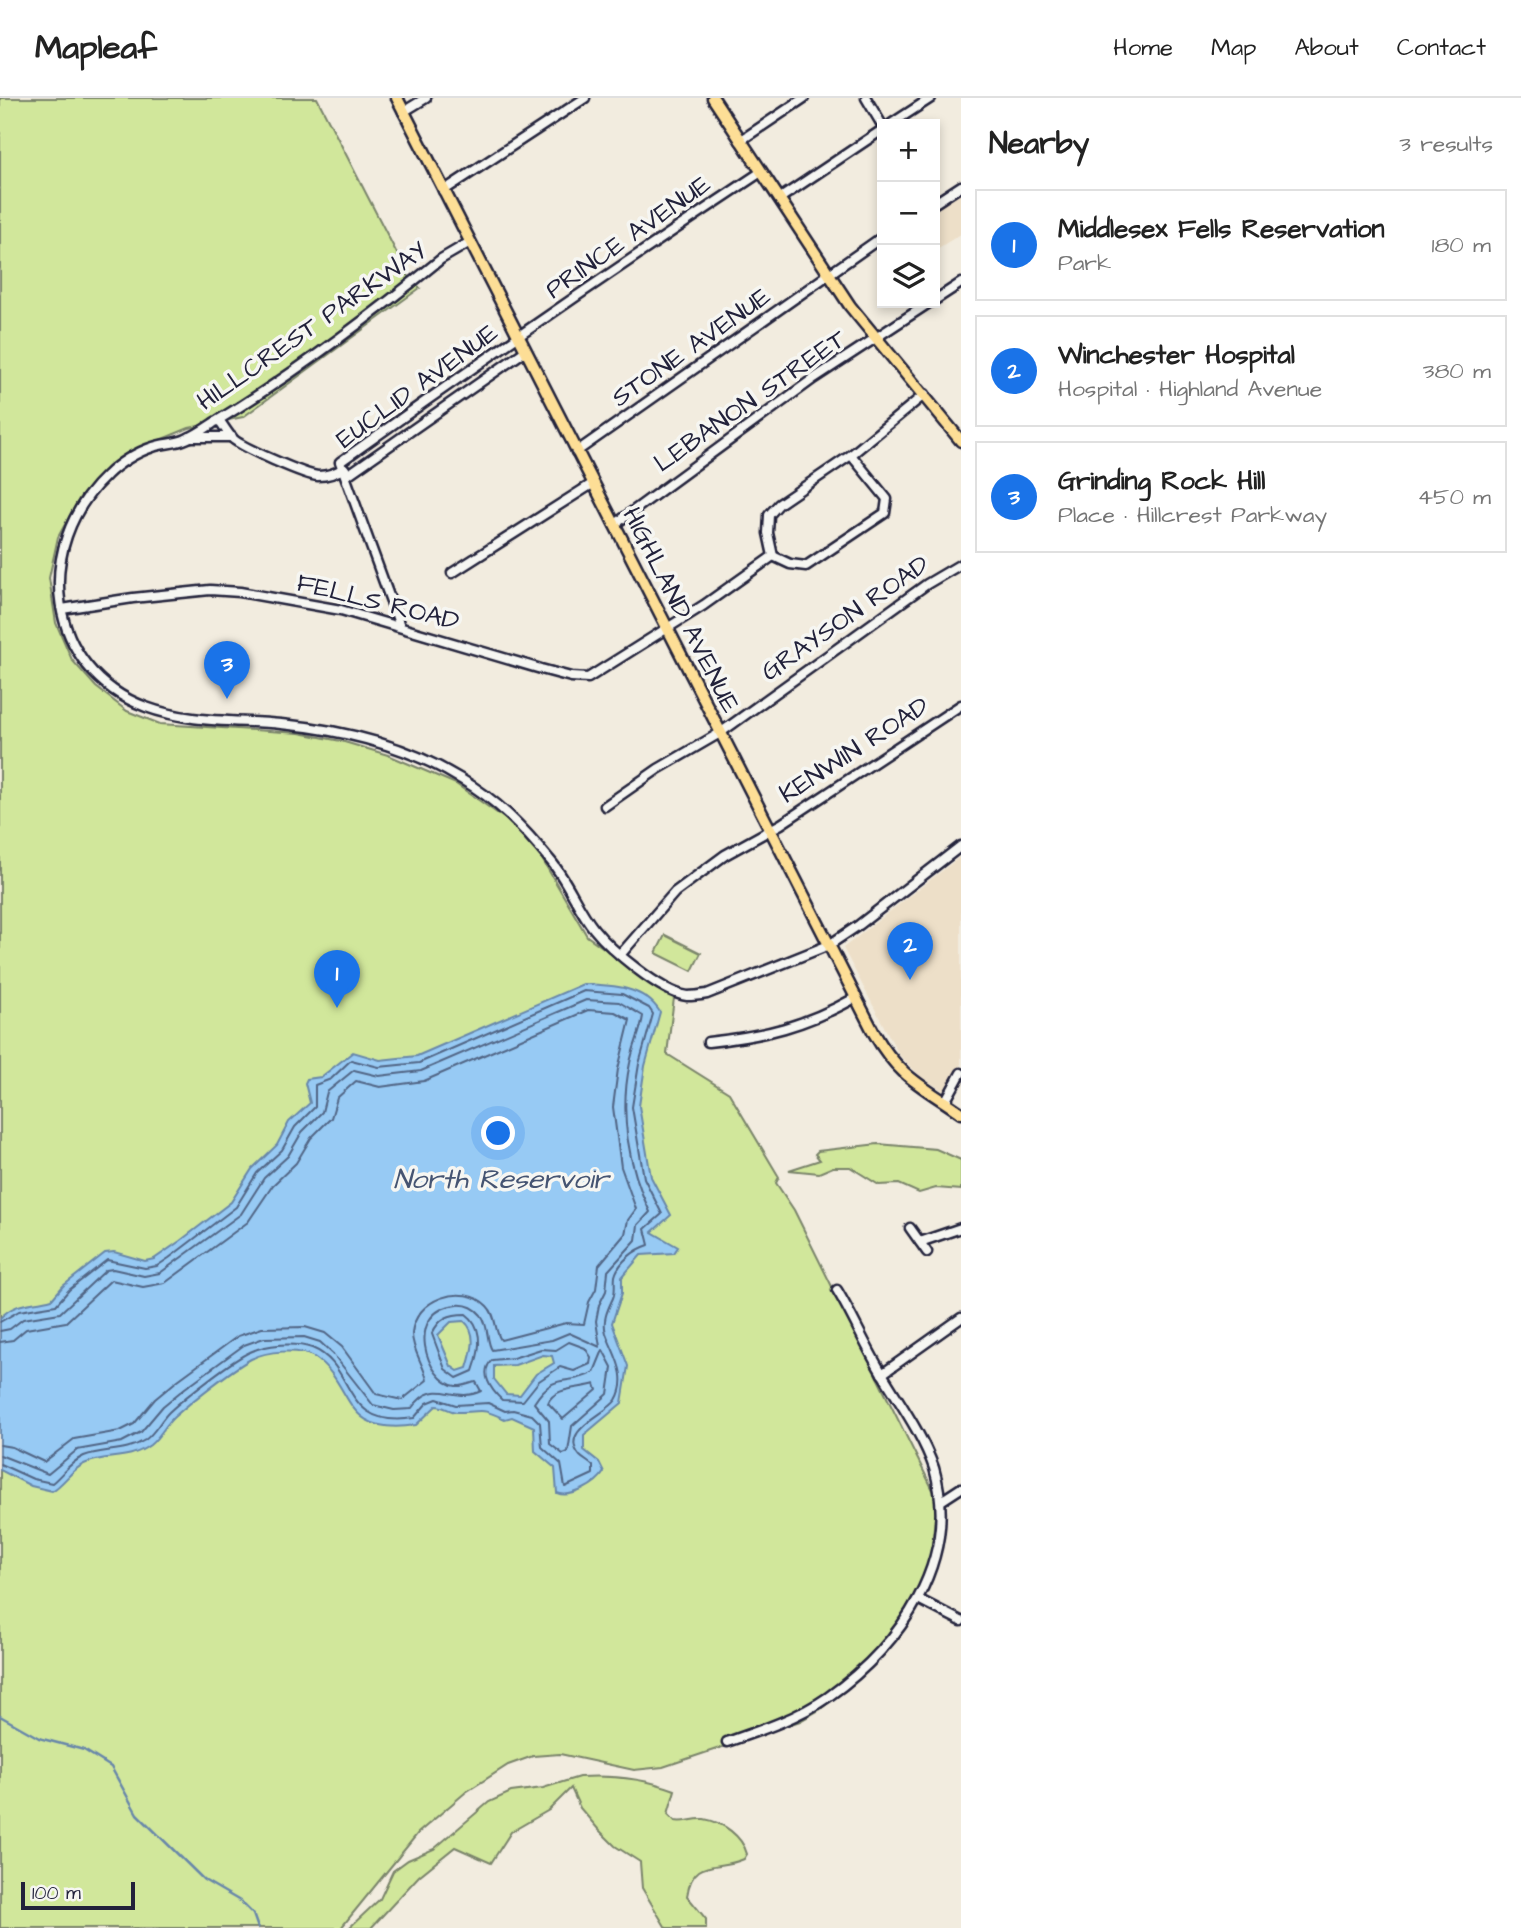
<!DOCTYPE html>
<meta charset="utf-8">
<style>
:root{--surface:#fff;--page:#f6f6f6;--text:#222;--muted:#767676;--line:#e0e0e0;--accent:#1a73e8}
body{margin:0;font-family:"Architects Daughter",sans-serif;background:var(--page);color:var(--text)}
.controls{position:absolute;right:21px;top:21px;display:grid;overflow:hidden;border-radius:0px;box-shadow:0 4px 10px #0003}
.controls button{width:63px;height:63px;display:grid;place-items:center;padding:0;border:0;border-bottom:2px solid var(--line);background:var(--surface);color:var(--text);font:35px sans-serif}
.scale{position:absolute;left:21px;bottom:18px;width:114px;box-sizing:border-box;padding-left:7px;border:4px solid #22223b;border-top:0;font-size:19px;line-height:24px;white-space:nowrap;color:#22223b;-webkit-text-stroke:5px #f6f6f2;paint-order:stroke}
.you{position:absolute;left:499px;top:1036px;width:24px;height:24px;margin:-18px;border:5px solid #fff;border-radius:50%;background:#1a73e8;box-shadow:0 0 0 10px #1a73e833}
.badge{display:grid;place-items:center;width:46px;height:46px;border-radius:50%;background:var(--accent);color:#fff;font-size:23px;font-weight:700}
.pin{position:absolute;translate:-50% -58px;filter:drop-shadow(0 2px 4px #0008)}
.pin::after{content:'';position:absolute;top:37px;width:24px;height:21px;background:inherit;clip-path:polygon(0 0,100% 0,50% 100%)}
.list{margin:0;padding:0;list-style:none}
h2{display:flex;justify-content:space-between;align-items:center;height:91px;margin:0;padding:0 28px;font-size:30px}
h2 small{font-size:23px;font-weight:400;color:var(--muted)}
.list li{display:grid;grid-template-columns:46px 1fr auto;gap:21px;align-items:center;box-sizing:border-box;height:112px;margin:0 14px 14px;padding:0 14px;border:2px solid var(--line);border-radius:0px}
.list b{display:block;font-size:26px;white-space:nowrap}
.list p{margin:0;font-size:23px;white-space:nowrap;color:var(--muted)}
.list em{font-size:23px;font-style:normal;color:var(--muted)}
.icon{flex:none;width:38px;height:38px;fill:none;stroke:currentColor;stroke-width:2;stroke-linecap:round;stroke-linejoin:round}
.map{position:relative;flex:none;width:961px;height:1830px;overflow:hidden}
header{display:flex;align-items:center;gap:42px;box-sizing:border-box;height:98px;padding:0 35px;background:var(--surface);border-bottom:2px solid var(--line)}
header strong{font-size:33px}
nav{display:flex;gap:38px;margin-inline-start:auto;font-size:24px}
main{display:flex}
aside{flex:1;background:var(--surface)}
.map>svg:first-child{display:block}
.built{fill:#eddfc8}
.green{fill:#d1e79b;stroke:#7a846b;stroke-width:2}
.water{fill:#97caf4;stroke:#6887aa;stroke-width:2;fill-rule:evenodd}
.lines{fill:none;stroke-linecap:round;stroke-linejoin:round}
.shore{stroke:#516585;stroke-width:2}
.stream{stroke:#6887aa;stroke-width:2.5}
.minor-casing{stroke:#22223b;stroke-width:13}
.major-casing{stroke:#22223b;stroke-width:15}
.minor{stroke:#f6f6f2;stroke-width:8}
.major{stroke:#fdde96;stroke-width:10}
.labels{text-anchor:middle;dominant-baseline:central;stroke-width:7;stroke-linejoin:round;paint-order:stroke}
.street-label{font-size:26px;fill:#22223b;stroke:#f6f6f2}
.water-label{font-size:28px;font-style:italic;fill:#455472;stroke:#f6f6f2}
</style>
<header>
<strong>Mapleaf</strong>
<nav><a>Home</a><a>Map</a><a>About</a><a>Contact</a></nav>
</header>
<main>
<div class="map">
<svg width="961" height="1830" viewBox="0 0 961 1830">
<rect width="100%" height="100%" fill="#f2ecdf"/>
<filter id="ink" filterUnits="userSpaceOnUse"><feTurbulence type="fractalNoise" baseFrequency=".0143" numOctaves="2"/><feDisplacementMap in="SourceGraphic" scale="14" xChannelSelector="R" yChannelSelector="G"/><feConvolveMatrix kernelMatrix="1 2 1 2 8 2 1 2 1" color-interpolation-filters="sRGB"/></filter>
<g filter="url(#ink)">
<g class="built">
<polygon points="961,81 961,136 935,152 935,98"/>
<polygon points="961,758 961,966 945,994 921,979 899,957 843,850"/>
</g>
<g class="green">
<polygon points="0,0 317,0 409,179 420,190 243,319 189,330 143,349 103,375 80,399 58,439 49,480 56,525 72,562 96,589 127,613 160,626 299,635 341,643 388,657 456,686 511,725 542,761 587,838 674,900 667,956 729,995 779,1079 776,1085 794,1112 937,1400 930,1467 910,1510 852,1585 821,1611 800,1623 663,1669 634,1672 560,1656 533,1658 508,1667 466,1694 418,1735 341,1830 0,1830"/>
<polygon points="665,837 701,855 692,873 656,855"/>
<polygon points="878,1046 936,1051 961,1062 961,1092 936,1090 919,1095 899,1086 879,1087 850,1069 833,1069 819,1075 789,1072 820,1062 815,1056 818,1053"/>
<path d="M579 1679C611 1677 646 1681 675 1692L668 1716 675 1723C685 1725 694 1720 704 1721 723 1724 742 1738 747 1756L744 1761C718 1773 693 1758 687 1798L706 1821V1830H666L642 1790 640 1764 615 1748 598 1731 580 1710 571 1690 549 1712 511 1734 491 1765 455 1749 419 1778 371 1830H349L380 1801 393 1773 408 1762 434 1751 489 1704 511 1694 543 1690Z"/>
</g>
<path class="water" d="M583 886C611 887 644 888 660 914L645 968 639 1008 651 1079 671 1117 652 1134 678 1149 674 1155 641 1157 622 1179V1195L612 1225 628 1268 622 1305 584 1337V1352L599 1364 604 1374C597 1386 571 1401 557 1395L555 1370 535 1353 534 1329 512 1319 505 1321C476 1308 486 1315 457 1314 450 1314 444 1308 436 1308L416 1327C339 1339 356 1287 314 1259 299 1250 266 1253 251 1261 231 1272 192 1303 174 1319 165 1327 160 1339 150 1347 127 1364 106 1355 84 1366 71 1372 64 1386 52 1393L31 1388 0 1372V1220C16 1203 31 1207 52 1201L63 1188 105 1155 114 1154 145 1163 154 1161 180 1143 231 1104 252 1071 277 1047 289 1024 310 1005 305 985 307 981 321 979 353 954 380 962 417 958ZM464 1223C478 1235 472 1254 467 1270L458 1273 451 1268 438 1237 451 1224ZM543 1257 552 1258 554 1265 536 1276 520 1297 506 1296 494 1281V1268L515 1267Z"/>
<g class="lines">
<g class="shore">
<path d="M466 1216C485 1230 480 1254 473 1273L457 1280 445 1271 432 1236C439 1220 449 1216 466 1216Z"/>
<path d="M0 1224 19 1213 56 1207 69 1192 107 1162 145 1170 157 1168 169 1160 236 1109 257 1075 282 1052 295 1029 315 1009V987L331 981 351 962 379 969 419 965 584 893 622 896 649 910 653 916 639 966 632 1009 644 1080 662 1116 645 1131 649 1147C636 1151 619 1163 615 1178 614 1186 616 1193 613 1200 608 1211 602 1222 606 1235 613 1256 630 1278 616 1302 606 1317 558 1332 580 1358 584 1362 589 1364 593 1368V1376L565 1389 561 1366 542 1349 540 1325 532 1317 513 1312 505 1313 488 1305 456 1307 437 1301 427 1305 414 1320C340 1332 357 1268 312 1250 295 1244 266 1246 250 1254 232 1262 185 1299 169 1314 160 1323 155 1335 145 1342 125 1355 105 1350 84 1358 70 1364 63 1376 52 1385L33 1381 0 1366"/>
<path d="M0 1233 10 1231 23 1221 60 1215 106 1172 113 1171 144 1178 160 1175 241 1116 264 1080 288 1058 302 1034 322 1014 327 994 354 972 379 978 421 973 586 902 619 904 643 918C641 933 633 949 630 965 619 1015 628 1068 650 1114L638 1127 636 1142 608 1173 606 1193 599 1207 596 1223 600 1249 569 1235 552 1242 492 1252C486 1243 489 1227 481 1217 474 1209 467 1206 457 1207 403 1212 426 1284 456 1288 463 1289 470 1285 476 1284L481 1293C452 1307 436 1276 411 1311L394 1312 373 1307 333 1256 320 1244 304 1239 264 1240 244 1247 185 1290 163 1308 141 1334 122 1344 77 1352 48 1376 0 1357"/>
<path d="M0 1244 13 1242 26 1231 66 1224 111 1182 143 1189 165 1185 248 1124 273 1087 296 1065 311 1040 331 1020 337 1000 356 983 380 989 424 983 588 912 615 914 630 922 618 971 613 1009 621 1069 636 1111 628 1122 625 1136 599 1167 596 1191 589 1204 584 1226 566 1225 501 1242C494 1232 497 1218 487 1208 463 1184 414 1201 412 1236 412 1252 424 1267 427 1282L402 1302 376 1296 342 1249 325 1235 305 1229 262 1230 238 1238 178 1282 155 1301 134 1326 120 1333 74 1341 44 1364 12 1349 0 1347"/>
<path d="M569 1244 585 1250 591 1259 590 1266 574 1273 560 1269 539 1283 523 1303 502 1302C491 1292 479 1275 492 1262L513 1260 541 1251 556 1252Z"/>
<path d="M603 1252 612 1269 608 1296 572 1328 568 1354 563 1356 550 1346 549 1323 534 1305C556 1271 567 1290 594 1274Z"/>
<path d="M595 1286 597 1292 563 1321 548 1305C554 1289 580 1291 595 1286Z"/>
</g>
<polyline class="stream" points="0,1618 39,1640 84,1652 111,1669 137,1716 204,1782 240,1803 253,1816 258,1830"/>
<g class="minor-casing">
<g id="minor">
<polyline points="866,0 882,27"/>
<polyline points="403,14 426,0"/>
<polyline points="891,26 931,0"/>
<polyline points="740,43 804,0"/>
<polyline points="443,93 585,0"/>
<polyline points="779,101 882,32"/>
<polyline points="935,105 961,88"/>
<path d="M470 144 441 161C370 219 293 277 215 324 206 330 196 337 186 341 176 346 163 345 153 349 137 354 119 365 107 377 31 448 46 572 146 609 189 625 236 622 281 626 344 632 406 647 461 681 497 702 524 730 550 762 568 783 577 810 594 831 610 851 660 894 687 898 693 898 701 897 707 896L829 847 859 827 961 748"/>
<polyline points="935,202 961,185"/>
<path d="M219 322C223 327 227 334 232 340 241 349 305 377 318 378 328 378 336 375 344 370"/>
<polyline points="190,339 232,339"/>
<polyline points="576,354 882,139"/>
<polyline points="344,370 349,376 525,253"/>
<polyline points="614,427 813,281 929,205"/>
<polyline points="773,458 790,466 806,468 885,415 887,401 851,357"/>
<polyline points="452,475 592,386"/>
<polyline points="62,511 133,500 210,492 240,494 341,512 541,571 571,579 588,580 704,507 773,458 768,435 769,417 779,406 851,357 925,296"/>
<path d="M400 528 340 364C478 265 619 168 761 74"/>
<polyline points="605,708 658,671 720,635 927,486 961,466"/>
<polyline points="620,857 675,794 725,757 781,726 961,607"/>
<path d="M708 944C765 938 805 928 855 900"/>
<polyline points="945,1004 961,975"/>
<polyline points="910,1130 927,1154"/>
<polyline points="920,1144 961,1130"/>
<polyline points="882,1276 961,1220"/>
<polyline points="941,1403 961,1390"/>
<polyline points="922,1503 961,1523"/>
<path d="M727 1644C762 1632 798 1620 828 1599 900 1548 961 1462 934 1370 922 1336 901 1307 883 1277 866 1250 854 1220 837 1192"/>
</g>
</g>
<g class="major-casing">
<g id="major">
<path d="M397 0 874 935C899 979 921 987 961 1015"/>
<polyline points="713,0 850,208 961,343"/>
</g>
</g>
<use href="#minor" class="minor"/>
<use href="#major" class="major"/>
</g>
</g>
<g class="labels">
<g class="street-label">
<text transform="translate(628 139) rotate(-35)">PRINCE AVENUE</text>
<text transform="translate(312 228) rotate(-35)">HILLCREST PARKWAY</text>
<text transform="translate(691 249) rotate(-35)">STONE AVENUE</text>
<text transform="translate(417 288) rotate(-36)">EUCLID AVENUE</text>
<text transform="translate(750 303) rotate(-35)">LEBANON STREET</text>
<text transform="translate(378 504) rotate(14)">FELLS ROAD</text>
<text transform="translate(681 512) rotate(63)">HIGHLAND AVENUE</text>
<text transform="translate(845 520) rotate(-35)">GRAYSON ROAD</text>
<text transform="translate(854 652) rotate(-33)">KENWIN ROAD</text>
</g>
<g class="water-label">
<text x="501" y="1081">North Reservoir</text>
</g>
</g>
</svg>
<div class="controls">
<button>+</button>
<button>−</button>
<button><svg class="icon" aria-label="layers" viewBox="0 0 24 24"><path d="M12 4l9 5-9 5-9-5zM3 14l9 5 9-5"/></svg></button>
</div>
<div class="scale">100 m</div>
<div class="you"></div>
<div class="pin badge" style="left:337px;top:910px">1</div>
<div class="pin badge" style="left:910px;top:882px">2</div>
<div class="pin badge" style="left:227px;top:601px">3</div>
</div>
<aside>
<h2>Nearby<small>3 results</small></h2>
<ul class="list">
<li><span class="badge">1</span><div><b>Middlesex Fells Reservation</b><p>Park</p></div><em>180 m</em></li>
<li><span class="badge">2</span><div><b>Winchester Hospital</b><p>Hospital · Highland Avenue</p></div><em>380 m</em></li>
<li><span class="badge">3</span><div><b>Grinding Rock Hill</b><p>Place · Hillcrest Parkway</p></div><em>450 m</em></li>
</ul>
</aside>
</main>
